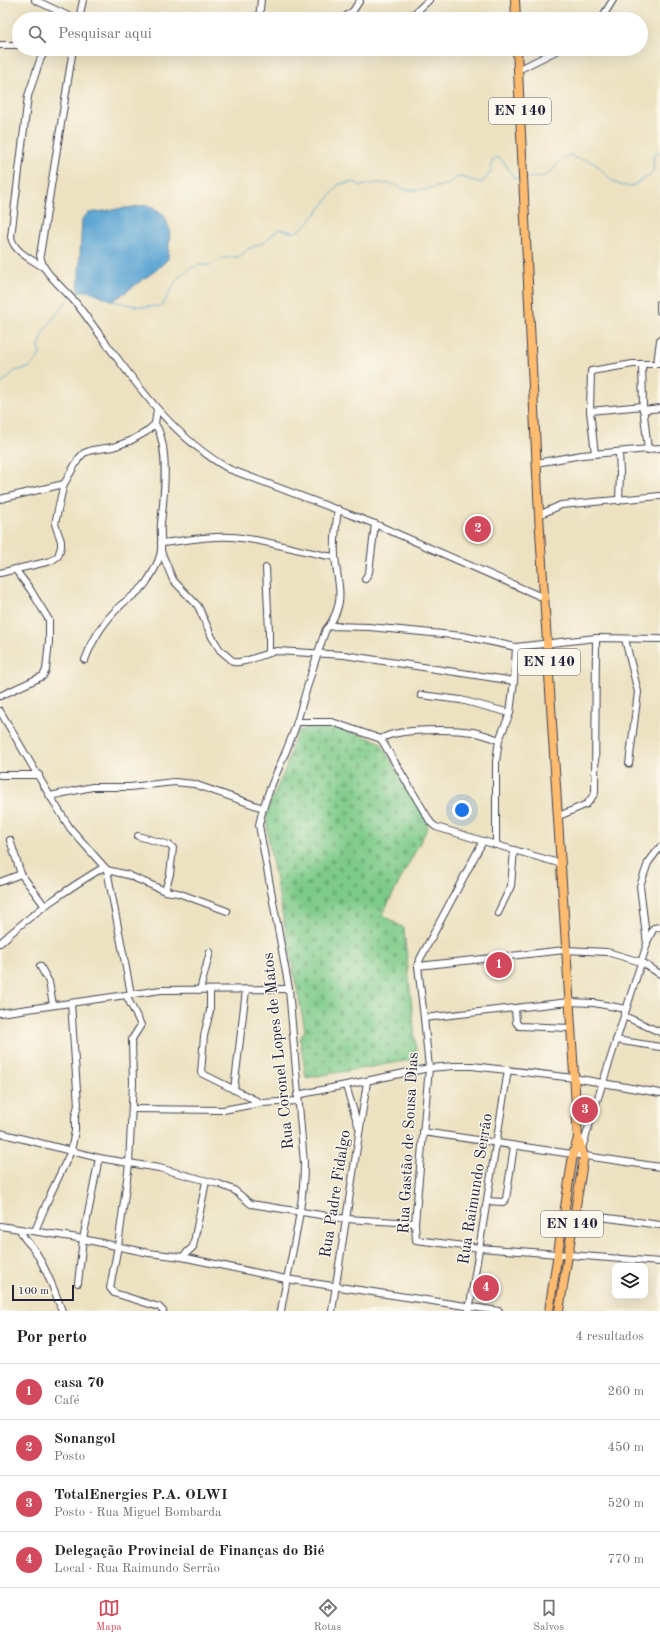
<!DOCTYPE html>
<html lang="pt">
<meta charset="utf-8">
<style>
:root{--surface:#fff;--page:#f6f6f6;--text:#202124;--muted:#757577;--line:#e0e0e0;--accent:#d1495b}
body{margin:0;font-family:"Old Standard TT",serif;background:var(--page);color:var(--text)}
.controls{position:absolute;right:12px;bottom:12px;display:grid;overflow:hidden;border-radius:8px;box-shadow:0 4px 16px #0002}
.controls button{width:36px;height:36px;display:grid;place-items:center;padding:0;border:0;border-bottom:1px solid var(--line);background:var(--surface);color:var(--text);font:20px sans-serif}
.scale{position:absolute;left:12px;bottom:10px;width:62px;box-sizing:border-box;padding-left:4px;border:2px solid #22223b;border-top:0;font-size:11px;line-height:14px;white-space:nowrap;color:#22223b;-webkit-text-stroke:3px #fbf7ec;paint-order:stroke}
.you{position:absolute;left:462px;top:810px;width:14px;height:14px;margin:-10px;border:3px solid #fff;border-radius:50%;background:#1a73e8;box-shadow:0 0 0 6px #1a73e833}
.badge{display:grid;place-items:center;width:26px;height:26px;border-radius:50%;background:var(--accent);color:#fff;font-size:13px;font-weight:700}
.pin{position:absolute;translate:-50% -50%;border:2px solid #fff;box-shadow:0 1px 4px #0006}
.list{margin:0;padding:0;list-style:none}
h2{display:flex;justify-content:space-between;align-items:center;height:52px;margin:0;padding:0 16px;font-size:17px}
h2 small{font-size:13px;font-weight:400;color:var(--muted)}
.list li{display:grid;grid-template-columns:26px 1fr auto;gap:12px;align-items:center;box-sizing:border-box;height:56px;padding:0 16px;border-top:1px solid var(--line)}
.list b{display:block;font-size:15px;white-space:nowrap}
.list p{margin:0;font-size:13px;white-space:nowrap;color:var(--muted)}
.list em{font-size:13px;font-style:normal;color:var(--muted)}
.icon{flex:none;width:22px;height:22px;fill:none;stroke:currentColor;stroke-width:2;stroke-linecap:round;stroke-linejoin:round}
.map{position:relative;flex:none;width:660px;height:1311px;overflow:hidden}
.search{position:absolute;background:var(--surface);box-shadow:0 4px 16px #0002;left:12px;right:12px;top:12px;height:44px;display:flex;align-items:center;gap:10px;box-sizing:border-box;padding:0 14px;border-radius:22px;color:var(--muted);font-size:15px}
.sheet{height:276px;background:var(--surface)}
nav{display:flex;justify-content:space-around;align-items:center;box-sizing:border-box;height:56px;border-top:1px solid var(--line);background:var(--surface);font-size:11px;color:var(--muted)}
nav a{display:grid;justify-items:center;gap:2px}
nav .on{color:var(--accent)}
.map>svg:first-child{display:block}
.cemetery{fill:url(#cemetery-stones);stroke:#507662}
.water{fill:#5ca5d3;stroke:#3f6487}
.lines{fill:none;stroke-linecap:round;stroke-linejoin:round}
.stream{stroke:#5ca5d3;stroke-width:1}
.minor-casing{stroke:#403f4f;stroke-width:8}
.major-casing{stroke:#403f4f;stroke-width:10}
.minor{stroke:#fff;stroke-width:6}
.major{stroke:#fdbc70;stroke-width:8}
.labels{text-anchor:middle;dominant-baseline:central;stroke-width:3;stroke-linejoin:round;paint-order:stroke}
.shield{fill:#fbf7ec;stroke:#636270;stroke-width:1}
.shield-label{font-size:15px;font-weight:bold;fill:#22223b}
.street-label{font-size:16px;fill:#22223b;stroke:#fbf7ec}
</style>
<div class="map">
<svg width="660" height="1311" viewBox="0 0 660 1311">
<defs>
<pattern id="cemetery-stones" width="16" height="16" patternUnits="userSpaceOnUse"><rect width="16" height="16" fill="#7dca89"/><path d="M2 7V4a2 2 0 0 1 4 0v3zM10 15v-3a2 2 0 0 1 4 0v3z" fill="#6cad77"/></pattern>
</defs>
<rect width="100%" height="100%" fill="#fbf7ec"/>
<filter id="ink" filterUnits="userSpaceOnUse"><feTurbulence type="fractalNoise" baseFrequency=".025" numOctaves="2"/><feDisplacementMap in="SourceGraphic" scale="8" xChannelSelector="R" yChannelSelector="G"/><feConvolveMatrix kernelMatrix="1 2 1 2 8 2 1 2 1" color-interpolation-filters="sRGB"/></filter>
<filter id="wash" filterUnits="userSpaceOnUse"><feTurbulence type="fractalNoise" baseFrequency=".012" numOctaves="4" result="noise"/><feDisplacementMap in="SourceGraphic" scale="16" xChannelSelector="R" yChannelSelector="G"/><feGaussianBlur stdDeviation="0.9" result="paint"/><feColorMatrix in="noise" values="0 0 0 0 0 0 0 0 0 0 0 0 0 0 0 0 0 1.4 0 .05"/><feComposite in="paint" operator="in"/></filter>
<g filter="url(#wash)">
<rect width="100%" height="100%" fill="#ece2c1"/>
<polygon class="cemetery" points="332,725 380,742 426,820 428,827 382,915 404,928 417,1059 306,1078 300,1039 305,1030 269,845 266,813 286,767 297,730"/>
<polygon class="water" points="148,205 164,215 170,230 168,259 155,271 113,301 90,291 78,291 82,219 88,213"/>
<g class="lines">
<g class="stream">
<path d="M526 178C533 177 541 178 548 174 556 169 561 155 572 155L574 158 587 160 596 164 611 180 620 185 630 187 650 176 653 173 654 153H660"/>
<path d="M73 295C81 289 89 291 98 294"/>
<polyline points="101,296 109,299"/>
<path d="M112 301 142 307 162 306 177 279 189 269 199 265H210L222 258 239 257 248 249 265 242 279 229C284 230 289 232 294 232 304 233 332 193 339 184L354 182 361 186 377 183 392 184 407 190H424L449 184 456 178 460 177 482 183 491 172 492 161 497 157 504 162 514 178H519"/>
<polyline points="0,385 15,371 30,367 35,362 40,355 39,346 44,331 69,298"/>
</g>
</g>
</g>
<g filter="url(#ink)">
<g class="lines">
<g class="minor-casing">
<g id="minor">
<polyline points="35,0 75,19"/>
<polyline points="79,19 83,0"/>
<polyline points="259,19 261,0"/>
<polyline points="342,19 353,11 360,0"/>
<polyline points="404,19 415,13 429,0"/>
<polyline points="601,19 613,0"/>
<polyline points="0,45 19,45"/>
<polyline points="59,49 73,52"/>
<path d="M73 49 40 255C41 259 42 264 44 267 50 278 67 292 76 303 122 362 162 431 229 469L375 524 544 598"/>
<polyline points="518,70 560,49"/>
<path d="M43 267C31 259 14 252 11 237L28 96 40 60 45 51 51 49"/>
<polyline points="660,303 660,311"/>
<polyline points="642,364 643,406 648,450"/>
<polyline points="657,364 660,340"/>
<polyline points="643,410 660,408"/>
<polyline points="590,411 643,406"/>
<polyline points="595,454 590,411 591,371 633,364 660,364"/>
<polyline points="536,463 582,455 660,448"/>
<polyline points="0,499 64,484"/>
<polyline points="619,501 620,473 619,452"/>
<polyline points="539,515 561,505 660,496"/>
<path d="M161 543C184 541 209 535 232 537 269 540 300 552 335 557"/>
<path d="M161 551 173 580 198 606 212 637 220 650 234 662C245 664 264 653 277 651L344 655 514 681"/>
<polyline points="266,568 269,632 269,652"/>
<polyline points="0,573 51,561 58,556 61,547 61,541 55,524 61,496 64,484 79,458 84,453 92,450 113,447 130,441 146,432 155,424 157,409"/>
<polyline points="365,579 369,572 375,524"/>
<path d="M329 626C347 598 337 585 335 555 334 540 336 524 338 509"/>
<polyline points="625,639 638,692 629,764"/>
<path d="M85 660C93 638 104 621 121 605 129 598 140 592 146 583 152 574 160 560 161 550 162 541 160 532 161 523 164 498 170 445 155 424"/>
<polyline points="421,695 461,700 510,713"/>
<polyline points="0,696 43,676 46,670 49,641 49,620 30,589 15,569"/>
<polyline points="0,711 50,796 92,787 130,787 174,782 194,784 263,808"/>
<polyline points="297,722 332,722 381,739 431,823 436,827 483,841"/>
<path d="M381 739C397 728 453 729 473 732 482 734 491 737 499 740"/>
<polyline points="0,775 39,775"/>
<polyline points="50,796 70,828 107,870 128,875 165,891 178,893 227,911"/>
<polyline points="559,816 587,804 595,793 596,638"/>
<polyline points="138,836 169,845 173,848 170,874 165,891"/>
<polyline points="10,840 21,874 44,905"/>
<polyline points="496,845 496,762 499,740 510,713 514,681 516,647"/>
<polyline points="107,870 131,994"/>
<polyline points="0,882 21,874"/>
<polyline points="498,913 511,886 514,850"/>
<polyline points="647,942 654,928 660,927"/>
<path d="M0 943C34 912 64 891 104 867"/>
<polyline points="40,966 49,982 53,1005"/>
<polyline points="418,966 420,959 483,841 562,864"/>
<polyline points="200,990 210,952"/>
<polyline points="210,990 210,1011 204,1036 201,1073 261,1103"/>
<polyline points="126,995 141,1025 132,1039 133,1083 129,1164 118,1246 110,1288 114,1293 159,1307 163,1311"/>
<polyline points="515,1008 516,1022 519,1026 571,1028"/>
<polyline points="626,1009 594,1003 569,1002 424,1018 418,966 565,950 607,952 641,962 660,974"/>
<polyline points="0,1013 161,990 289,989"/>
<polyline points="624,1016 660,1032"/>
<polyline points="424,1018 429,1068 415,1223 416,1240 480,1248 660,1262"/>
<polyline points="616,1040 660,1047"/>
<polyline points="346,1086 359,1128"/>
<polyline points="234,1090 246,990"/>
<polyline points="297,1095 429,1068 454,1066 472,1066 574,1078 660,1093"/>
<polyline points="132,1109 223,1110 261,1103 298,1101"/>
<polyline points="423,1132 660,1167"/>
<polyline points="0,1133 99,1158 159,1168 219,1184 234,1190 251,1204 346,1219 415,1223"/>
<polyline points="582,1148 647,944 640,886 648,863 660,847"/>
<polyline points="487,1201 503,1202 506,1199 514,1146"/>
<polyline points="564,1212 660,1225"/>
<polyline points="0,1226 78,1238 149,1253 182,1257 193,1247 206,1181"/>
<path d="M20 1229C24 1242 31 1243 37 1254 47 1272 55 1291 62 1311"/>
<polyline points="35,1231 50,1195 71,1151 75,1131 75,1117 78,1105 71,1003"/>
<polyline points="182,1257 286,1279 499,1311"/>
<polyline points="78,1283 83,1239 99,1158"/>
<path d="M281 1311C289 1262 304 1212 304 1163L289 989 259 825C266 789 286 757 297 722 306 690 315 660 326 629L329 626 369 627 463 636 516 647 596 638 660 639"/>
<polyline points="332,1311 367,1082"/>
<polyline points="469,1311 508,1070"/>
</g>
</g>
<g class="major-casing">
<g id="major">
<polyline points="515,0 516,19"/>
<polyline points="517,49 539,515 578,1138 584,1156 559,1311"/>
<polyline points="549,1311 573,1155 578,1138"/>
</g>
</g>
<use href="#minor" class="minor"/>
<use href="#major" class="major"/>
</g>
</g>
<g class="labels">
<g class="shield">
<rect x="489" y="98" width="62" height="26" rx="3"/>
<rect x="518" y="649" width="62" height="26" rx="3"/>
<rect x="541" y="1211" width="62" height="26" rx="3"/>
</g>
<g class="shield-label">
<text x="520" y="111">EN 140</text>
<text x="549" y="662">EN 140</text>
<text x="572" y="1224">EN 140</text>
</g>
<g class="street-label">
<text transform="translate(279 1051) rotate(-96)">Rua Coronel Lopes de Matos</text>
<text transform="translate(409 1143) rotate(-87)">Rua Gastão de Sousa Dias</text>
<text transform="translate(476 1189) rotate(-81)">Rua Raimundo Serrão</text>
<text transform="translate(336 1194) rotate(-81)">Rua Padre Fidalgo</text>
</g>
</g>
</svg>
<div class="controls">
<button><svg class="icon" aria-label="layers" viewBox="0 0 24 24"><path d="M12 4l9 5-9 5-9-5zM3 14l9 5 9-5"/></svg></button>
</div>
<div class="scale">100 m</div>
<div class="you"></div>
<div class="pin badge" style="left:499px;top:965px">1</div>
<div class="pin badge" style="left:478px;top:529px">2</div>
<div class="pin badge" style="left:585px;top:1110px">3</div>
<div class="pin badge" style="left:486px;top:1288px">4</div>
<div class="search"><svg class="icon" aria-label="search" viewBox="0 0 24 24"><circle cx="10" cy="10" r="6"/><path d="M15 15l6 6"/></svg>Pesquisar aqui</div>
</div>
<section class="sheet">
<h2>Por perto<small>4 resultados</small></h2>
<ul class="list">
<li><span class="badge">1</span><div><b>casa 70</b><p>Café</p></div><em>260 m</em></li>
<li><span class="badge">2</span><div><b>Sonangol</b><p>Posto</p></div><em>450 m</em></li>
<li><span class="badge">3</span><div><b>TotalEnergies P.A. OLWI</b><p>Posto · Rua Miguel Bombarda</p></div><em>520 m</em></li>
<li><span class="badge">4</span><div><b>Delegação Provincial de Finanças do Bié</b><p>Local · Rua Raimundo Serrão</p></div><em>770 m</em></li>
</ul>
</section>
<nav>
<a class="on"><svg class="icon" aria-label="map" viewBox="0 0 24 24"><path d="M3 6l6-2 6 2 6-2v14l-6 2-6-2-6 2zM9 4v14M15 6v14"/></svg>Mapa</a>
<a><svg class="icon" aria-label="directions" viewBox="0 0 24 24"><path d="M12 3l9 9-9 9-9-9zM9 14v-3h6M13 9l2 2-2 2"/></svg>Rotas</a>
<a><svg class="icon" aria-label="saved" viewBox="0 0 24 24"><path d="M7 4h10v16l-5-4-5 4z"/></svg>Salvos</a>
</nav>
